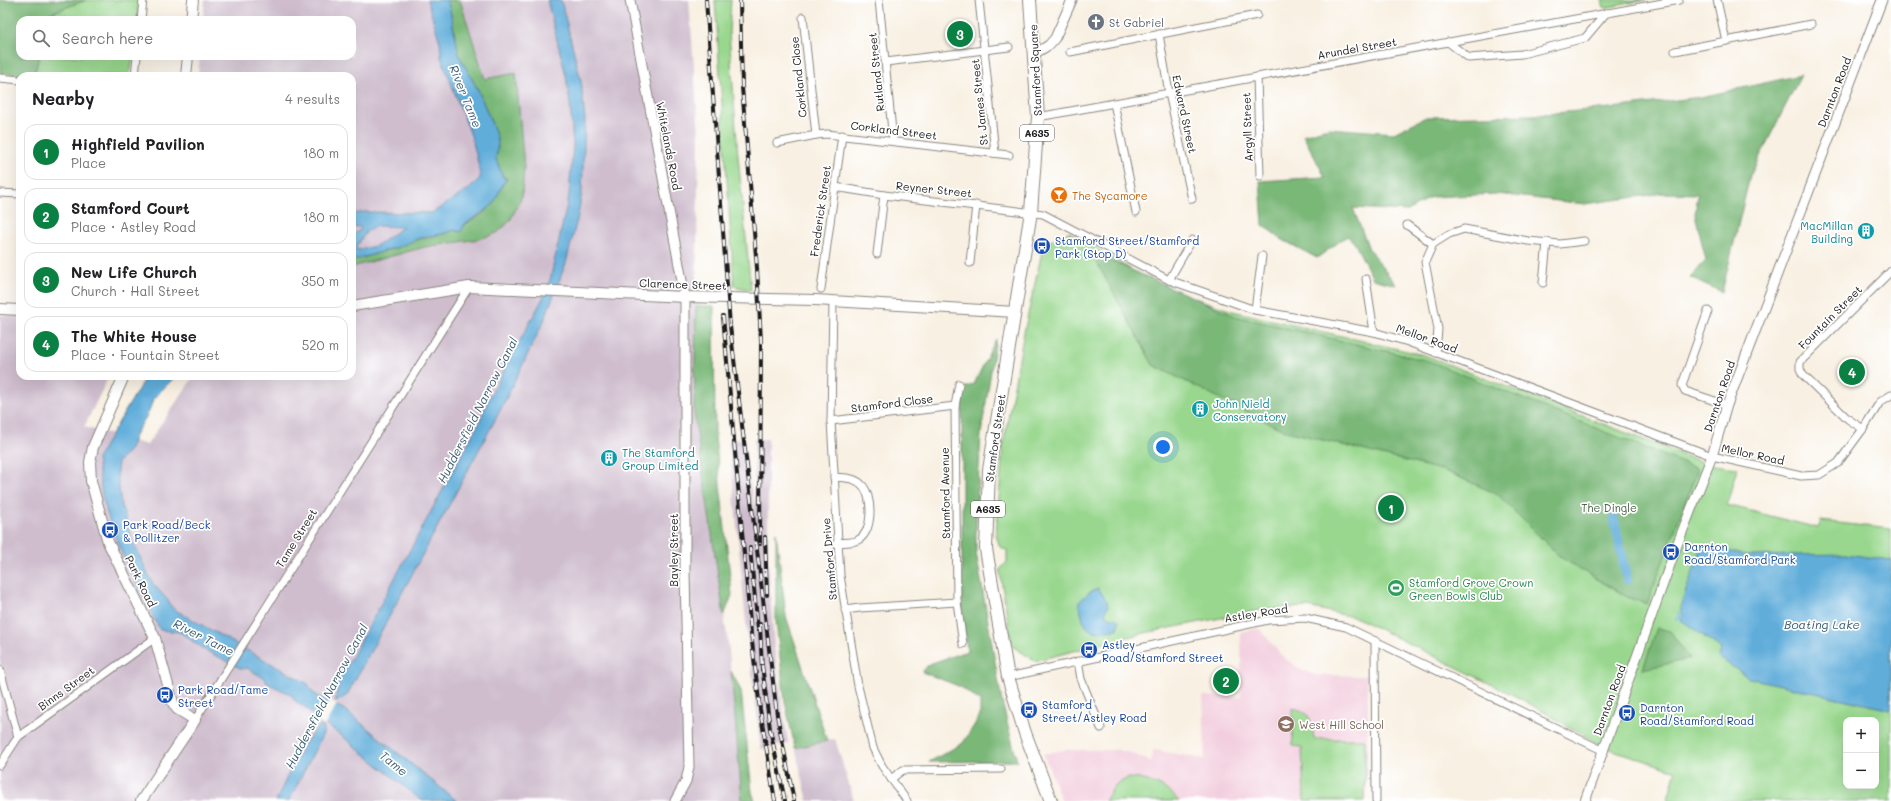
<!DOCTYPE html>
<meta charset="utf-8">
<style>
:root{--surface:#fff;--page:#f6f6f6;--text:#202124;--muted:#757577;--line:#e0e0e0;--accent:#0b8043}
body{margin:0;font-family:Mali,sans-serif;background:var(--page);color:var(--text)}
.controls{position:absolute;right:12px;bottom:12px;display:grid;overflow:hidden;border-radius:8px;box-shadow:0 4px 16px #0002}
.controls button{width:36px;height:36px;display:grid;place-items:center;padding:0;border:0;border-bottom:1px solid var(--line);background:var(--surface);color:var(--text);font:20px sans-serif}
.you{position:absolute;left:1163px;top:447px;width:14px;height:14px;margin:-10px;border:3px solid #fff;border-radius:50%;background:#1a73e8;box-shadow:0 0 0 6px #1a73e833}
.badge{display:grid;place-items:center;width:26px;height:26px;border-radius:50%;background:var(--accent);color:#fff;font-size:13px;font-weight:700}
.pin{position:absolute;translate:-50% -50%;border:2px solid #fff;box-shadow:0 1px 4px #0006}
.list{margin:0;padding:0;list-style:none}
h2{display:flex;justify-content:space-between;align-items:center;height:52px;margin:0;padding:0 16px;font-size:17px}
h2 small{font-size:13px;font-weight:400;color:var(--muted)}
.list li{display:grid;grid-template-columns:26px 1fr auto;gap:12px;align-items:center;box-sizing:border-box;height:56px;margin:0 8px 8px;padding:0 8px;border:1px solid var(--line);border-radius:12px}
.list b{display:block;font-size:15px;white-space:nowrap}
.list p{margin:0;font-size:13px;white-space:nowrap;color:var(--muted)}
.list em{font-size:13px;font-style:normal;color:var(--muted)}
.icon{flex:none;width:22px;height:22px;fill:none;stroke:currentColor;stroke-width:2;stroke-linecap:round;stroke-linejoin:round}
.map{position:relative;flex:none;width:1891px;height:801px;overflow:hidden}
.search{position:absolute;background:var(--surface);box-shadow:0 4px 16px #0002;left:16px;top:16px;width:340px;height:44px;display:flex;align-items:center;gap:10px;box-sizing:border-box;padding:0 14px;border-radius:12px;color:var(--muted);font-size:15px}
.panel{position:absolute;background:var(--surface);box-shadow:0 4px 16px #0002;left:16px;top:72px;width:340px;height:308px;border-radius:12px}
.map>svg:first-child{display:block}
.built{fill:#f3cfde}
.industrial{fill:#cfbdce}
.green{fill:#98d78d;stroke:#5a7a54;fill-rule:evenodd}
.forest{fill:#7ab878;stroke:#4b6a4a}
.water{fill:#60adda;stroke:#3e647b;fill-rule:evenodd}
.pier{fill:#f8f0e2}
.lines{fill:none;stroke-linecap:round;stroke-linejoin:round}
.stream{stroke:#60adda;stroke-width:2.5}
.canal{stroke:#60adda;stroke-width:9}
.minor-casing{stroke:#8a867f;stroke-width:9}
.tertiary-casing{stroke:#8a867f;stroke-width:11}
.secondary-casing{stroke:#8a867f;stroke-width:12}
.trunk-casing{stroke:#8a867f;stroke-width:14}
.minor{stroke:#fff;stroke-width:7}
.tertiary{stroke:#fff;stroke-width:9}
.secondary{stroke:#fff;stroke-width:10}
.trunk{stroke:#fff;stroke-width:12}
.rail-casing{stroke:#1c1c1c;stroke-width:4}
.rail{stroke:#fff;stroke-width:2.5;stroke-dasharray:8;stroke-linecap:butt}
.labels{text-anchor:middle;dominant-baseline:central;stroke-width:3.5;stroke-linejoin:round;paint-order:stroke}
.shield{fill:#fff;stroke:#606060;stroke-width:1}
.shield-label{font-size:10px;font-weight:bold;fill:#1c1c1c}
.worship-label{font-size:11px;fill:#5b616d;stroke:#fff;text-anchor:start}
.street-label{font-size:11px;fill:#1c1c1c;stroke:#fff}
.food-label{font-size:11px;fill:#c56008;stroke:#fff;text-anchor:start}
.culture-label{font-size:11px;fill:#0d838f;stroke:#fff;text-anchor:start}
.transit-label{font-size:11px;fill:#164399;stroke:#fff;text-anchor:start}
.park-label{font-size:11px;fill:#475d44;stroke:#fff}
.leisure-label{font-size:11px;fill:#27864d;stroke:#fff;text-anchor:start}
.education-label{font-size:11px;fill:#785e54;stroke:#fff;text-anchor:start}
.water-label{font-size:12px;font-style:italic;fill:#3b5d71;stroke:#fff}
</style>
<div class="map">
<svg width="1891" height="801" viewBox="0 0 1891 801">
<rect width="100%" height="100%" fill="#fff"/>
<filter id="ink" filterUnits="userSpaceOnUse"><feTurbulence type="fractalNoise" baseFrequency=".025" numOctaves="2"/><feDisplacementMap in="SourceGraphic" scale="8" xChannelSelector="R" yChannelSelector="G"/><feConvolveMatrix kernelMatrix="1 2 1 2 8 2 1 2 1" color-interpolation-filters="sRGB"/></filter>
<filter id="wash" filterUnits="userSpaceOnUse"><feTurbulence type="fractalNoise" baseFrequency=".012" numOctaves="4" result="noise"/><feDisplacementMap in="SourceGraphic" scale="16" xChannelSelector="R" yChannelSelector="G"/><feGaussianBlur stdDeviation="0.9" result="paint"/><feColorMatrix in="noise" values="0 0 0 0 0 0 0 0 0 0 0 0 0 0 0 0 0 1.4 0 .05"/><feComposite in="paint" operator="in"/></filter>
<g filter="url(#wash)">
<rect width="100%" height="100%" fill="#f8f0e2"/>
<polygon class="built" points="1259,628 1284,658 1301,670 1316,675 1368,676 1367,801 1062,801 1043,754 1065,750 1118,750 1131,753 1151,762 1153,750 1205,759 1203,696 1241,697 1241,632"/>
<g class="industrial">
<polygon points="205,0 689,0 699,134 694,414 729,650 742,801 4,801 0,798 0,315 20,316 20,376 109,376 84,427 147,445 194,376 352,376 352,76 198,76 200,56 352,56 352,20 203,20"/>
<polygon points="744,439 755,515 754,439 768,439 768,560 774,647 788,743 761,749 747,633 729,440"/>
<polygon points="835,739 854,801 808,801 795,748"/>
</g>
<g class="green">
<polygon points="86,0 139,0 137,20 49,20 51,13"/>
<polygon points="715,0 731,0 729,32 738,156 751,290 734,286"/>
<polygon points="1602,0 1646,0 1604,8"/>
<polygon points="39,56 133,56 130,76 34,76"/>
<path d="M1069 232 1155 284 1232 311 1424 355 1707 464 1737 468 1727 505 1818 528 1821 521 1891 529V801H1667L1676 771 1604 747 1523 700 1357 618 1308 607 1266 609 1140 634 1035 661 1012 646 1000 573V569L1007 562V550L1000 547 996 535 1003 446 1024 332 1042 252 1044 244ZM1846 720H1876V786H1846Z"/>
<path d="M1292 708C1312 711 1311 722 1314 739H1365V801H1304L1302 747 1293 746Z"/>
<path d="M1128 778C1149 779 1164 785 1179 801H1105L1115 785Z"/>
</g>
<g class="forest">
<polygon points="0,0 86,0 51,13 49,20 20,20 20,56 39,56 34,76 0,73"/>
<polygon points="447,0 460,0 485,79 516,73 524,168 522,196 510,221 497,233 479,239 425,247 352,267 352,261 398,247 413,240 443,234 454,230 458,232 464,225 484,213 507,178 503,177 496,159 498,147 496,134 478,90 459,55 450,10"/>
<polygon points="1801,75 1750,176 1722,292 1690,277 1706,260 1695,214 1698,194 1664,193 1585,204 1497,194 1431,197 1408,211 1353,208 1369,249 1396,285 1373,279 1354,242 1347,236 1317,258 1281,239 1263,225 1260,181 1325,177 1303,135 1328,128 1394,133 1426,117 1534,115 1621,107 1701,97"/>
<polygon points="1091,252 1235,316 1429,361 1698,469 1647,604 1629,598 1560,557 1497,494 1445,471 1283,430 1153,365"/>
<polygon points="696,306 714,306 715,436 732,595 724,616 694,414"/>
<polygon points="996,339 981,434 976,522 976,552 1002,702 1017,761 929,762 963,743 980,716 980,701 961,687 922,672 929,664 967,651 962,605 962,409 964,388 974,384"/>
<polygon points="776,532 786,616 827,741 795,748 785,702 776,621"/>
<polygon points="1657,628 1670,631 1690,659 1643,669"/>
<polygon points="731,671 741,691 752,792 755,801 742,801"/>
</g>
<g class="water">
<path d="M427 0H447L450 10 459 55 478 90 496 134 498 143 496 159 503 177 507 180 504 182 493 205 464 225 461 232 454 230 443 234 423 237 398 247 352 261V235L360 230 361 227H352V214L365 212 432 213 469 189 480 178V171L472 138 441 57 440 42ZM377 226 403 227 376 246 357 250 356 247 367 231Z"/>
<polygon points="547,0 561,0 581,81 585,120 582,191 578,216 566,263 543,323 502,407 347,695 335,703 338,683 480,421 489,398 543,298 550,280 569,195 573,145 570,103 566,76"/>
<polygon points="146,376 176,376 153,399 149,412 136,433 130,449 118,462 117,473 121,504 133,542 153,584 167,599 171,606 175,610 308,684 313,693 345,710 457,801 422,801 342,736 310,713 309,710 294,700 292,695 267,683 264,678 247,668 242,669 203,649 180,632 160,630 125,561 110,523 102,496 97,459"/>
<polygon points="1703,544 1747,556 1845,554 1891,560 1891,710 1749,678 1718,657 1722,649 1681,620 1683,616 1680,607"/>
<path d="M1098 588 1107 601 1108 607 1105 611 1107 616 1119 620 1118 629C1089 635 1084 633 1079 602L1089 592Z"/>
<path d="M322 725 324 728 323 734 289 801H276C284 784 306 732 322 725Z"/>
</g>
<polygon class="pier" points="330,700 337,704 324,726 317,721"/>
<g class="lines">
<g class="stream">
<polyline points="1678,613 1680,617 1682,617"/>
<polyline points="1676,619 1680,617"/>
</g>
<polyline class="canal" points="1614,519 1627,580"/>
</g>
</g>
<g filter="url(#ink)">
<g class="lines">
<g class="minor-casing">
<g id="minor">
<polyline points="879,0 893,141"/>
<polyline points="979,0 995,153"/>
<polyline points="1717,0 1726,41 1811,24"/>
<polyline points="803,17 816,135"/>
<polyline points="141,20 143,0"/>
<polyline points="1159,34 1169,93 1192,199"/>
<polyline points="1448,42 1469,58 1522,54 1585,38 1606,13"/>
<polyline points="1675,51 1726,41"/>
<polyline points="1070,52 1257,15"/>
<polyline points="886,62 1009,47"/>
<polyline points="135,76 137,56"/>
<polyline points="1257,77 1260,176"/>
<polyline points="0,78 20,80"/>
<polyline points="1114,103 1136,212"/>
<polyline points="1038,117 1679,0"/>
<polyline points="777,143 816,135 827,134 1009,155"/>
<polyline points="835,187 884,195 1043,214 1169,280 1255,310 1374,332 1408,342 1712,456 1801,476 1819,475 1838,463 1863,429 1880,402 1891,395"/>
<polyline points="0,193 20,194"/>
<polyline points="1407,225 1433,244"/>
<polyline points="877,254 884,195"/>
<polyline points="970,263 976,205"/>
<polyline points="1366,279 1374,332"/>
<polyline points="1169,280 1192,240"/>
<polyline points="1543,283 1547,242"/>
<polyline points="821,289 842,135"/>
<polyline points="833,301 831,421 840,575 858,686 873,748 882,766 907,801"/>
<polyline points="1255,310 1262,256"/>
<polyline points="1708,311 1682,385 1685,391 1727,405"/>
<polyline points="1436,353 1438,329 1425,262 1433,244 1449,234 1464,229 1528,241 1560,244 1584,241"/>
<polyline points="959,384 955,406 957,602 963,644"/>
<polyline points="831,421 955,406"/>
<polyline points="1863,429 1848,419 1803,375 1800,369 1800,362 1891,271"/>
<path d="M834 477C843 478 854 477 861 484 873 494 874 532 858 540 853 543 843 542 837 543"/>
<polyline points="845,610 860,608 957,602"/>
<polyline points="1375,641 1376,801"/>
<polyline points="1078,661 1081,679 1101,728"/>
<polyline points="0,670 18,737"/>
<polyline points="1008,677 1268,620 1305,618 1346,627 1604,751"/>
<polyline points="195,720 469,287"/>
<polyline points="0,765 18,737 155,638"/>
<polyline points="891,779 903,770 1001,769"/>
</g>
</g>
<g class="tertiary-casing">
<g id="tertiary">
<polyline points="630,0 685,297 685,572 689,767 686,781 675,801"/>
<polyline points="1034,54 1049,45 1055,38 1072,0"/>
<polyline points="1585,801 1677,545 1712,456 1727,405 1882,0"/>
</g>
</g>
<g class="secondary-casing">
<g id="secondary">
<polyline points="191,20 193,0"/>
<polyline points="186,76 188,56"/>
<polyline points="352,306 469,287 685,297 815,300 1015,312"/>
<polyline points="0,309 20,310"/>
<polyline points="124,376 93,447 90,462 91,481 108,542 155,638 173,703 177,709 195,720 141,801"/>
</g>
</g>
<g class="trunk-casing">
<polyline id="trunk" points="1030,0 1038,117 1031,212 989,470 986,549 1008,677 1025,733 1051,801"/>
</g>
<use href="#minor" class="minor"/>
<use href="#tertiary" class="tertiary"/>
<use href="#secondary" class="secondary"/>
<use href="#trunk" class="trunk"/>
<g class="rail-casing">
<g id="rail">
<polyline points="706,0 730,326 777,715 794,801"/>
<polyline points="740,0 742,87 757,268 761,341 760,544"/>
<polyline points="723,316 751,633 760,709 775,801"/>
<polyline points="765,537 767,595"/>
<polyline points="750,548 758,629"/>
<polyline points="760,624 762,670"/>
<polyline points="762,665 770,729 785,801"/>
</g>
</g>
<use href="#rail" class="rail"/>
</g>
</g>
<defs>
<g id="church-disc" transform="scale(0.9)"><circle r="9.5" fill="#6b7280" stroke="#fff"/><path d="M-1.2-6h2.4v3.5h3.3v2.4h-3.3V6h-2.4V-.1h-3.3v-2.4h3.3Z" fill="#fff"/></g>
<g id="bar-disc" transform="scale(0.9)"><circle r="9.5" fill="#e8710a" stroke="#fff"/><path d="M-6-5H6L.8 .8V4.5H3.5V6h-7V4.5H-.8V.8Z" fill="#fff"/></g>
<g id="building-disc" transform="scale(0.9)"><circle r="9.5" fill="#0f9aa8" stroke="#fff"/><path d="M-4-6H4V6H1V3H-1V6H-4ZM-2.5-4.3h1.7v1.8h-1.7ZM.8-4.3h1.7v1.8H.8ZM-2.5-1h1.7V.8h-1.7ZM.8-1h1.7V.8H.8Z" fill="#fff"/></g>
<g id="bus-disc" transform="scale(0.9)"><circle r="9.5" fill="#1a4fb4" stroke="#fff"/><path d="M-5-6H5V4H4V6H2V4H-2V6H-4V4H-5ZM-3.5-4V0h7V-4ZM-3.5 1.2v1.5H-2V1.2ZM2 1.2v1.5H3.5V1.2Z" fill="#fff"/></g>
<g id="stadium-disc" transform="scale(0.9)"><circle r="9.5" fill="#2e9e5b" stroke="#fff"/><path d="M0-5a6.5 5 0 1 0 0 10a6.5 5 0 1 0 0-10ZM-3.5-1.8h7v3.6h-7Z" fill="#fff"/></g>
<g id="school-disc" transform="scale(0.9)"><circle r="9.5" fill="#8d6e63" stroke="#fff"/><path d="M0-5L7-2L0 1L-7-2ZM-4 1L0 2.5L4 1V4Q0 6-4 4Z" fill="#fff"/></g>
</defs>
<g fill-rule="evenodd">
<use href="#church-disc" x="1096" y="22"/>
<use href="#bar-disc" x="1059" y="195"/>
<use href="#building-disc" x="1866" y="231"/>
<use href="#bus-disc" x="1042" y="246"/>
<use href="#building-disc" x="1200" y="409"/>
<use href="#building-disc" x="609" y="458"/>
<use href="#bus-disc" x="110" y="530"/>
<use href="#bus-disc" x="1671" y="552"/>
<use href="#stadium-disc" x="1396" y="588"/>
<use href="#bus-disc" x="1089" y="650"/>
<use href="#bus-disc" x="165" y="695"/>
<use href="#bus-disc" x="1029" y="710"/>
<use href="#bus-disc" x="1627" y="713"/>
<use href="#school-disc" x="1286" y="724"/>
</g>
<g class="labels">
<g class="shield">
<rect x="1020" y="125" width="34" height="16" rx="3"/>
<rect x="971" y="501" width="34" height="16" rx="3"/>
</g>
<g class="shield-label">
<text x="1037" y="133">A635</text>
<text x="988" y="509">A635</text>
</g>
<g class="worship-label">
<text x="1109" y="22">St Gabriel</text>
</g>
<g class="street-label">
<text transform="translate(1357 48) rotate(-10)">Arundel Street</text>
<text transform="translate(1035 70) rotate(-93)">Stamford Square</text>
<text transform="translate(876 72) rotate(-96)">Rutland Street</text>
<text transform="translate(798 77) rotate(-96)">Corkland Close</text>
<text transform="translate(1834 92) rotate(-69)">Darnton Road</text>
<text transform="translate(979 102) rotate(-96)">St James Street</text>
<text transform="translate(1185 114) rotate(78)">Edward Street</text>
<text transform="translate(1247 127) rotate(-92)">Argyll Street</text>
<text transform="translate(894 130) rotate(7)">Corkland Street</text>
<text transform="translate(669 146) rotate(79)">Whitelands Road</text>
<text transform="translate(934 189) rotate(6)">Reyner Street</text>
<text transform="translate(820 211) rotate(-82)">Frederick Street</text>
<text transform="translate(683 284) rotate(2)">Clarence Street</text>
<text transform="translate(1830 317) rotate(-45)">Fountain Street</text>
<text transform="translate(1427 338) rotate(20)">Mellor Road</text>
<text transform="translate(1719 396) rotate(-71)">Darnton Road</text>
<text transform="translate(892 403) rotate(-7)">Stamford Close</text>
<text transform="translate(995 438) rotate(-82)">Stamford Street</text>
<text transform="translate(1753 454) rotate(12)">Mellor Road</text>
<text transform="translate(945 493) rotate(-91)">Stamford Avenue</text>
<text transform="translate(296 538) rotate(-58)">Tame Street</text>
<text transform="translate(673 550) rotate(-90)">Bayley Street</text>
<text transform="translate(829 559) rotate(-95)">Stamford Drive</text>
<text transform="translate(141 581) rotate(64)">Park Road</text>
<text transform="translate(1256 613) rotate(-9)">Astley Road</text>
<text transform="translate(66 688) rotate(-36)">Binns Street</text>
<text transform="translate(1609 700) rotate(-70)">Darnton Road</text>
</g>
<g class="food-label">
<text x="1072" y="195">The Sycamore</text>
</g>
<g class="culture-label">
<text x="1853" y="225" text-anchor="end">MacMillan<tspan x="1853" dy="13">Building</tspan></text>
<text x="1213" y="403">John Nield<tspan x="1213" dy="13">Conservatory</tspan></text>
<text x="622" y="452">The Stamford<tspan x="622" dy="13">Group Limited</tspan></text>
</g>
<g class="transit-label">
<text x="1055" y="240">Stamford Street/Stamford<tspan x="1055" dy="13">Park (Stop D)</tspan></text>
<text x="123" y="524">Park Road/Beck<tspan x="123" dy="13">&amp; Pollitzer</tspan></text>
<text x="1684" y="546">Darnton<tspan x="1684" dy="13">Road/Stamford Park</tspan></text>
<text x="1102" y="644">Astley<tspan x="1102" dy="13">Road/Stamford Street</tspan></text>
<text x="178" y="689">Park Road/Tame<tspan x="178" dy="13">Street</tspan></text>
<text x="1042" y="704">Stamford<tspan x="1042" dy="13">Street/Astley Road</tspan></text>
<text x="1640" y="707">Darnton<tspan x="1640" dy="13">Road/Stamford Road</tspan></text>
</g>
<g class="park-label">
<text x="1609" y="507">The Dingle</text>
</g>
<g class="leisure-label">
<text x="1409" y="582">Stamford Grove Crown<tspan x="1409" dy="13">Green Bowls Club</tspan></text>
</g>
<g class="education-label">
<text x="1299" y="724">West Hill School</text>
</g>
<g class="water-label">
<text transform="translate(466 96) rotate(68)">River Tame</text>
<text transform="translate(477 410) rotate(-63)">Huddersfield Narrow Canal</text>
<text x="1822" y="624">Boating Lake</text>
<text transform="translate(204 637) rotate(27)">River Tame</text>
<text transform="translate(326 696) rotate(-62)">Huddersfield Narrow Canal</text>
<text transform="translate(394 763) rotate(39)">Tame</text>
</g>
</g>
</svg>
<div class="controls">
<button>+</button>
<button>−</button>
</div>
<div class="you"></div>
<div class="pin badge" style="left:1391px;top:508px">1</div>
<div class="pin badge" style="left:1226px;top:681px">2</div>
<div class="pin badge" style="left:960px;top:34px">3</div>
<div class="pin badge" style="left:1852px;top:372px">4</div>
<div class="search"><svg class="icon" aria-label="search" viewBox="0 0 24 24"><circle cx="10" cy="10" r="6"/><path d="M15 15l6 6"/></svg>Search here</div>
<section class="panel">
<h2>Nearby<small>4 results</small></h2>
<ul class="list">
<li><span class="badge">1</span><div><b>Highfield Pavilion</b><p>Place</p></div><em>180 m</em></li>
<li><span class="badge">2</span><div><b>Stamford Court</b><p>Place · Astley Road</p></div><em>180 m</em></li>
<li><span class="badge">3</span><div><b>New Life Church</b><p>Church · Hall Street</p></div><em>350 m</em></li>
<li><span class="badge">4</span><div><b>The White House</b><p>Place · Fountain Street</p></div><em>520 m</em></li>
</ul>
</section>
</div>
